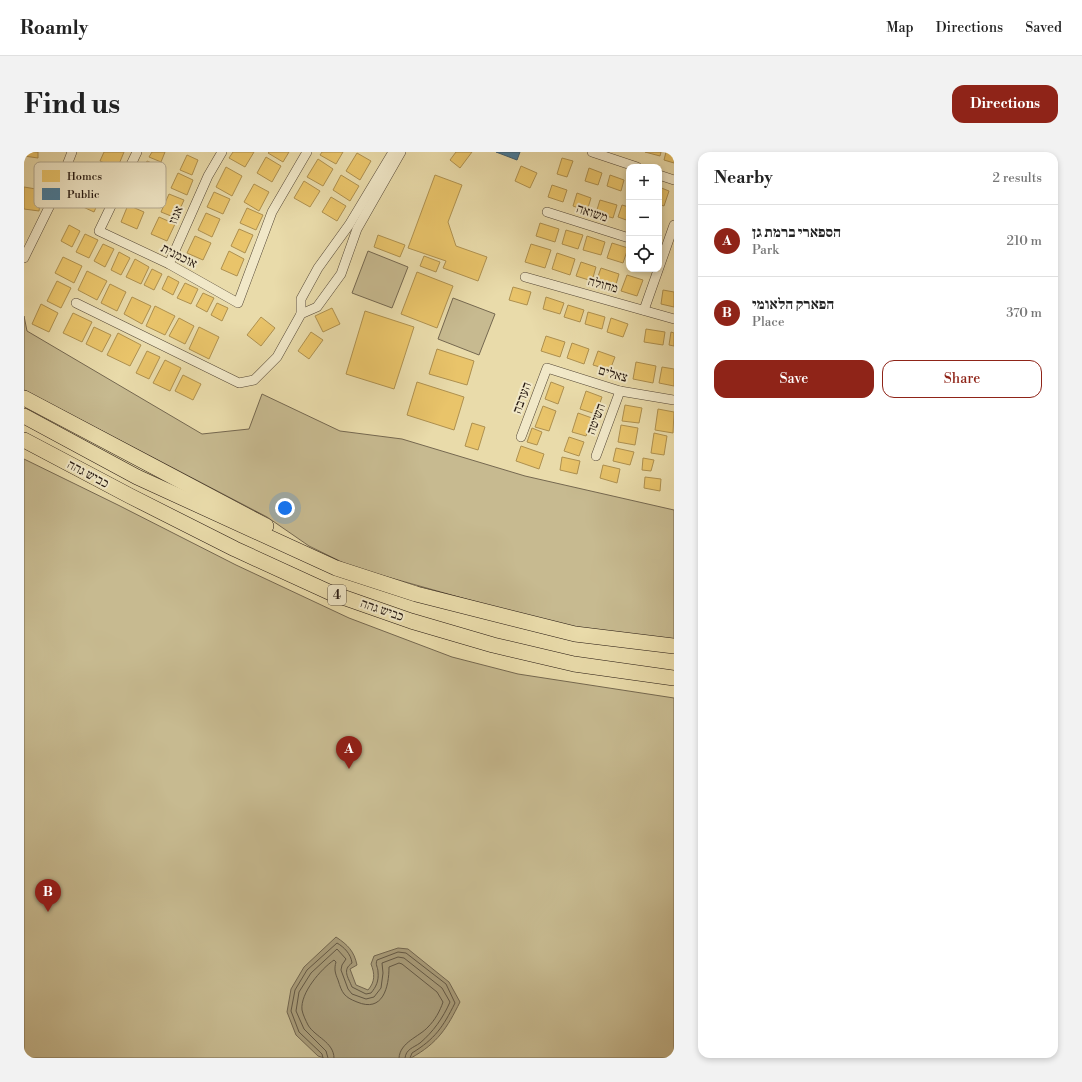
<!DOCTYPE html>
<meta charset="utf-8">
<style>
:root{--surface:#fff;--page:#f2f2f2;--text:#222;--muted:#767676;--line:#e0e0e0;--accent:#8f2418}
body{margin:0;font-family:"Libre Bodoni","Frank Ruhl Libre",serif;background:var(--page);color:var(--text)}
.controls{position:absolute;right:12px;top:12px;display:grid;overflow:hidden;border-radius:8px;box-shadow:0 2px 6px #0003}
.controls button{width:36px;height:36px;display:grid;place-items:center;padding:0;border:0;border-bottom:1px solid var(--line);background:var(--surface);color:var(--text);font:20px sans-serif}
.you{position:absolute;left:261px;top:356px;width:14px;height:14px;margin:-10px;border:3px solid #fff;border-radius:50%;background:#1a73e8;box-shadow:0 0 0 6px #1a73e833}
.badge{display:grid;place-items:center;width:26px;height:26px;border-radius:50%;background:var(--accent);color:#fff;font-size:13px;font-weight:700}
.pin{position:absolute;translate:-50% -33px;filter:drop-shadow(0 1px 2px #0008)}
.pin::after{content:'';position:absolute;top:21px;width:14px;height:12px;background:inherit;clip-path:polygon(0 0,100% 0,50% 100%)}
.list{margin:0;padding:0;list-style:none}
h2{display:flex;justify-content:space-between;align-items:center;height:52px;margin:0;padding:0 16px;font-size:17px}
h2 small{font-size:13px;font-weight:400;color:var(--muted)}
.list li{display:grid;grid-template-columns:26px 1fr auto;gap:12px;align-items:center;box-sizing:border-box;height:72px;padding:0 16px;border-top:1px solid var(--line)}
.list b{display:block;font-size:15px;white-space:nowrap}
.list p{margin:0;font-size:13px;white-space:nowrap;color:var(--muted)}
.list em{font-size:13px;font-style:normal;color:var(--muted)}
.actions{display:flex;gap:8px;padding:12px 16px}
.actions a{flex:1;padding:9px 0;border:1px solid var(--accent);border-radius:12px;text-align:center;font-size:14px;color:var(--accent)}
.actions .main{background:var(--accent);color:#fff}
.icon{flex:none;width:22px;height:22px;fill:none;stroke:currentColor;stroke-width:2;stroke-linecap:round;stroke-linejoin:round}
.map{position:relative;flex:none;width:650px;height:906px;overflow:hidden;border-radius:12px}
header{display:flex;align-items:center;gap:24px;box-sizing:border-box;height:56px;padding:0 20px;background:var(--surface);border-bottom:1px solid var(--line)}
header strong{font-size:19px}
nav{display:flex;gap:22px;margin-inline-start:auto;font-size:14px}
.intro{display:flex;align-items:center;justify-content:space-between;box-sizing:border-box;height:96px;padding:0 24px}
h1{margin:0;font-size:28px}
.button{padding:10px 18px;border-radius:12px;background:var(--accent);color:#fff;font-size:14px;font-weight:700}
main{display:flex;gap:24px;padding:0 24px}
aside{flex:1;background:var(--surface);border-radius:12px;box-shadow:0 2px 6px #0003}
.map>svg:first-child{display:block}
.green{fill:#c7ba90;stroke:#756850}
.water{fill:#a69875;stroke:#72644c}
.homes{fill:#e9c46a;stroke:#ae904f}
.public{fill:#457b9d;stroke:#3b5d72}
.lines{fill:none;stroke-linecap:round;stroke-linejoin:round}
.shore{stroke:#645742;stroke-width:1}
.minor-casing{stroke:#544736;stroke-width:10}
.trunk-casing{stroke:#23160f;stroke-width:16}
.minor{stroke:#f1e8c8;stroke-width:9}
.trunk{stroke:#e9dbaa;stroke-width:15}
.labels{text-anchor:middle;dominant-baseline:central;stroke-width:4;stroke-linejoin:round;paint-order:stroke}
.shield{fill:#f1e8c8;stroke:#615546;stroke-width:1}
.shield-label{font-size:12px;font-weight:bold;fill:#23160f}
.street-label{font-size:13px;fill:#23160f;stroke:#f1e8c8}
.key{fill:#f1e8c8;stroke:#b3a990;stroke-width:1}
.key-label{font-size:11px;fill:#23160f}
</style>
<header>
<strong>Roamly</strong>
<nav><a>Map</a><a>Directions</a><a>Saved</a></nav>
</header>
<div class="intro"><h1>Find us</h1><a class="button">Directions</a></div>
<main>
<div class="map">
<svg width="650" height="906" viewBox="0 0 650 906">
<rect width="100%" height="100%" fill="#e9dbaa"/>
<filter id="stains"><feTurbulence type="fractalNoise" baseFrequency=".005" numOctaves="4"/><feColorMatrix values="0 0 0 0 .2 0 0 0 0 .09 0 0 0 0 .02 0 0 0 .5 -.17"/></filter>
<radialGradient id="worn" r=".72"><stop offset=".6" stop-color="#630" stop-opacity="0"/><stop offset="1" stop-color="#630" stop-opacity=".3"/></radialGradient>
<g class="green">
<polygon points="344,99 384,115 368,156 328,141"/>
<polygon points="429,146 471,162 455,203 414,187"/>
<polygon points="0,164 3,179 178,282 225,277 238,242 316,279 378,287 501,324 650,358 650,490 534,473 328,415 285,394 243,365 0,238"/>
<polygon points="0,307 94,353 212,413 325,466 428,505 494,522 650,546 650,906 0,906"/>
</g>
<path class="water" d="M312 785C324 793 330 799 333 813L326 817 332 833 344 838C351 830 351 822 347 812L350 804 374 796 384 797 425 830 436 850C423 876 414 891 387 906H300L294 904 272 883 263 860 267 837 280 815Z"/>
<g class="homes">
<polygon points="0,0 14,0 14,6 0,4"/>
<polygon points="80,0 100,0 93,17 76,9"/>
<polygon points="128,0 141,0 137,10 125,5"/>
<polygon points="209,0 230,0 221,15 205,6"/>
<polygon points="245,0 265,0 259,10 244,1"/>
<polygon points="298,0 319,0 312,12 296,3"/>
<polygon points="432,0 448,0 436,16 426,8"/>
<polygon points="621,0 637,0 636,4"/>
<polygon points="642,0 650,0 650,11 640,8"/>
<polygon points="333,1 347,9 336,28 322,19"/>
<polygon points="163,3 174,8 168,23 156,18"/>
<polygon points="242,5 257,14 248,30 233,21"/>
<polygon points="538,6 549,9 543,25 533,22"/>
<polygon points="294,7 309,17 299,34 283,25"/>
<polygon points="123,9 139,16 132,31 116,24"/>
<polygon points="497,14 513,21 506,36 491,29"/>
<polygon points="202,15 218,24 208,44 192,35"/>
<polygon points="565,16 578,21 574,33 561,29"/>
<polygon points="154,21 169,28 163,43 147,36"/>
<polygon points="317,23 335,34 326,49 309,38"/>
<polygon points="411,23 438,33 424,70 432,94 463,105 454,129 419,116 422,109 384,96"/>
<polygon points="586,23 600,28 597,39 583,34"/>
<polygon points="280,29 296,39 286,55 270,46"/>
<polygon points="67,32 80,38 70,60 57,54"/>
<polygon points="230,32 245,40 235,59 220,50"/>
<polygon points="528,33 543,38 539,50 524,45"/>
<polygon points="0,35 12,37 11,44 17,45 15,59 0,57"/>
<polygon points="635,35 645,39 640,54 635,52"/>
<polygon points="190,40 206,47 199,62 183,55"/>
<polygon points="553,41 567,46 563,59 549,54"/>
<polygon points="145,42 160,48 152,66 137,60"/>
<polygon points="307,45 322,54 313,69 298,60"/>
<polygon points="576,48 593,53 589,66 572,61"/>
<polygon points="104,53 120,60 113,77 97,70"/>
<polygon points="598,53 605,55 605,69 594,65"/>
<polygon points="223,56 239,63 232,78 216,71"/>
<polygon points="182,61 196,67 188,85 174,78"/>
<polygon points="135,65 151,72 143,89 127,82"/>
<polygon points="516,71 535,77 531,90 512,84"/>
<polygon points="45,73 56,79 48,95 37,89"/>
<polygon points="215,77 229,83 221,101 207,94"/>
<polygon points="542,78 559,83 554,97 538,92"/>
<polygon points="61,82 74,88 65,106 52,100"/>
<polygon points="354,83 381,93 376,105 350,95"/>
<polygon points="171,84 187,91 179,108 163,101"/>
<polygon points="563,84 581,90 577,103 559,98"/>
<polygon points="588,91 604,96 599,111 583,106"/>
<polygon points="79,92 90,97 81,115 70,109"/>
<polygon points="507,92 527,98 521,116 501,110"/>
<polygon points="205,99 220,107 213,124 197,117"/>
<polygon points="95,100 106,106 97,123 87,118"/>
<polygon points="533,101 551,107 546,123 528,117"/>
<polygon points="400,104 416,110 412,120 396,114"/>
<polygon points="39,105 58,114 50,131 31,121"/>
<polygon points="111,107 125,115 117,132 102,125"/>
<polygon points="557,110 572,115 568,129 552,124"/>
<polygon points="577,116 595,122 591,136 572,130"/>
<polygon points="128,117 138,122 130,138 120,133"/>
<polygon points="63,119 83,129 73,148 54,138"/>
<polygon points="393,120 429,134 413,176 377,162"/>
<polygon points="603,123 619,128 613,144 597,139"/>
<polygon points="144,124 155,130 149,143 138,137"/>
<polygon points="33,129 47,136 37,156 23,149"/>
<polygon points="161,131 174,137 167,152 153,146"/>
<polygon points="86,132 102,140 93,159 77,151"/>
<polygon points="489,135 507,140 503,153 485,148"/>
<polygon points="639,138 650,140 650,155 637,152"/>
<polygon points="179,141 190,146 183,160 172,154"/>
<polygon points="108,145 127,154 118,172 100,162"/>
<polygon points="522,145 540,151 536,162 519,157"/>
<polygon points="193,151 204,156 198,169 187,163"/>
<polygon points="17,152 34,161 25,180 8,172"/>
<polygon points="544,153 560,158 556,170 540,165"/>
<polygon points="131,154 151,164 141,183 122,174"/>
<polygon points="308,156 316,172 299,180 291,164"/>
<polygon points="341,159 390,175 370,237 322,222"/>
<polygon points="564,160 581,165 578,177 561,172"/>
<polygon points="49,161 68,170 58,190 39,181"/>
<polygon points="237,165 251,176 237,194 223,183"/>
<polygon points="155,166 170,174 161,192 145,184"/>
<polygon points="587,166 604,172 599,185 583,180"/>
<polygon points="70,175 87,183 78,200 62,192"/>
<polygon points="175,175 195,185 185,207 165,197"/>
<polygon points="622,177 641,180 639,193 620,190"/>
<polygon points="287,180 299,188 285,207 274,199"/>
<polygon points="647,180 650,181 650,194 645,193"/>
<polygon points="94,181 117,193 106,214 83,203"/>
<polygon points="522,184 541,190 536,205 517,199"/>
<polygon points="548,191 565,197 560,212 543,206"/>
<polygon points="413,197 450,209 443,233 405,222"/>
<polygon points="123,199 136,205 125,227 112,221"/>
<polygon points="574,199 591,205 586,218 569,213"/>
<polygon points="141,208 157,216 146,239 129,231"/>
<polygon points="612,210 632,214 629,231 609,227"/>
<polygon points="638,215 650,217 650,234 635,231"/>
<polygon points="159,223 177,232 169,248 151,239"/>
<polygon points="393,230 440,245 430,278 383,263"/>
<polygon points="527,230 540,235 534,252 521,247"/>
<polygon points="562,239 578,245 572,262 556,257"/>
<polygon points="601,253 618,256 615,271 598,269"/>
<polygon points="519,254 532,259 525,279 511,275"/>
<polygon points="634,257 650,260 649,281 631,278"/>
<polygon points="554,261 568,266 562,284 548,280"/>
<polygon points="448,271 461,275 454,298 441,294"/>
<polygon points="597,273 614,276 611,293 594,290"/>
<polygon points="508,276 518,280 513,293 503,290"/>
<polygon points="630,281 643,284 640,303 627,301"/>
<polygon points="545,285 560,290 555,304 540,299"/>
<polygon points="497,294 520,302 515,317 492,309"/>
<polygon points="592,296 610,300 606,313 589,309"/>
<polygon points="538,305 556,309 553,322 536,318"/>
<polygon points="619,306 630,308 627,319 618,318"/>
<polygon points="579,313 596,317 593,331 576,326"/>
<polygon points="621,325 637,327 636,339 620,336"/>
</g>
<polygon class="public" points="472,0 496,0 493,8"/>
<g class="lines">
<g class="shore">
<path d="M299 906 298 902 275 880 267 859 271 838 283 818 313 791C320 795 327 802 328 811 318 818 324 825 328 835L342 842 347 841C352 835 355 829 354 820 354 815 351 813 353 808L374 800 382 801 422 832 431 851C419 875 411 887 388 901L386 906"/>
<path d="M304 906 302 899 280 877 272 859 275 840 287 821 313 797 322 807 318 813 317 818 324 837 328 842 342 847 350 845 357 836 359 821 358 811 374 805 380 806 418 836 426 850C419 866 409 880 396 891 389 896 382 897 381 906"/>
<path d="M310 906C310 890 291 885 284 873 282 869 279 863 278 858 276 841 297 817 310 808L312 810C310 817 311 821 314 828 318 841 320 845 333 850 359 861 365 835 365 815L375 811 378 812 413 840 419 850C416 859 411 868 404 875 395 885 376 890 375 906"/>
</g>
<g class="minor-casing">
<g id="minor">
<polyline points="113,0 75,79 145,112 214,151 248,60 283,0"/>
<polyline points="568,0 613,15"/>
<polyline points="635,23 650,28"/>
<polyline points="523,60 605,86"/>
<polyline points="0,106 33,39 48,0"/>
<polyline points="145,112 184,24 198,0"/>
<polyline points="501,125 650,167"/>
<polyline points="52,151 215,231 230,228 253,205 277,162 277,147 294,116 325,73 369,0"/>
<polyline points="620,158 650,73"/>
<polyline points="277,162 293,155 317,122 333,77 377,0"/>
<polyline points="497,285 523,216 596,239 650,248"/>
<polyline points="572,304 596,239"/>
</g>
</g>
<g class="trunk-casing">
<g id="trunk">
<polyline points="0,246 242,374"/>
<polyline points="0,264 113,325 312,416 392,442 551,482 650,494"/>
<polyline points="0,288 106,344 211,397 307,441 387,469 469,493 550,512 650,526"/>
</g>
</g>
<use href="#minor" class="minor"/>
<use href="#trunk" class="trunk"/>
</g>
<g class="labels">
<rect class="shield" x="304" y="433" width="18" height="20" rx="3"/>
<g class="shield-label">
<text x="313" y="443">4</text>
</g>
<g class="street-label">
<text transform="translate(568 61) rotate(18)">משואה</text>
<text transform="translate(152 63) rotate(-66)">אגוז</text>
<text transform="translate(155 104) rotate(27)">אוכמנית</text>
<text transform="translate(579 133) rotate(15)">מחולה</text>
<text transform="translate(589 222) rotate(16)">צאלים</text>
<text transform="translate(498 246) rotate(-70)">הערבה</text>
<text transform="translate(572 267) rotate(-70)">השיטה</text>
<text transform="translate(64 322) rotate(28)">כביש גהה</text>
<text transform="translate(358 458) rotate(19)">כביש גהה</text>
</g>
</g>
<rect x="10" y="10" width="132" height="46" rx="6" class="key"/>
<rect x="18" y="18" width="18" height="12" fill="#e9c46a"/>
<rect x="18" y="36" width="18" height="12" fill="#457b9d"/>
<g class="key-label">
<text x="43" y="28">Homes</text>
<text x="43" y="46">Public</text>
</g>
<rect width="100%" height="100%" filter="url(#stains)"/>
<rect width="100%" height="100%" fill="url(#worn)"/>
</svg>
<div class="controls">
<button>+</button>
<button>−</button>
<button><svg class="icon" aria-label="locate" viewBox="0 0 24 24"><circle cx="12" cy="12" r="6"/><path d="M12 2v4M12 18v4M2 12h4M18 12h4"/></svg></button>
</div>
<div class="you"></div>
<div class="pin badge" style="left:325px;top:617px">A</div>
<div class="pin badge" style="left:24px;top:760px">B</div>
</div>
<aside>
<h2>Nearby<small>2 results</small></h2>
<ul class="list">
<li><span class="badge">A</span><div><b>הספארי ברמת גן</b><p>Park</p></div><em>210 m</em></li>
<li><span class="badge">B</span><div><b>הפארק הלאומי</b><p>Place</p></div><em>370 m</em></li>
</ul>
<div class="actions"><a class="main">Save</a><a>Share</a></div>
</aside>
</main>
